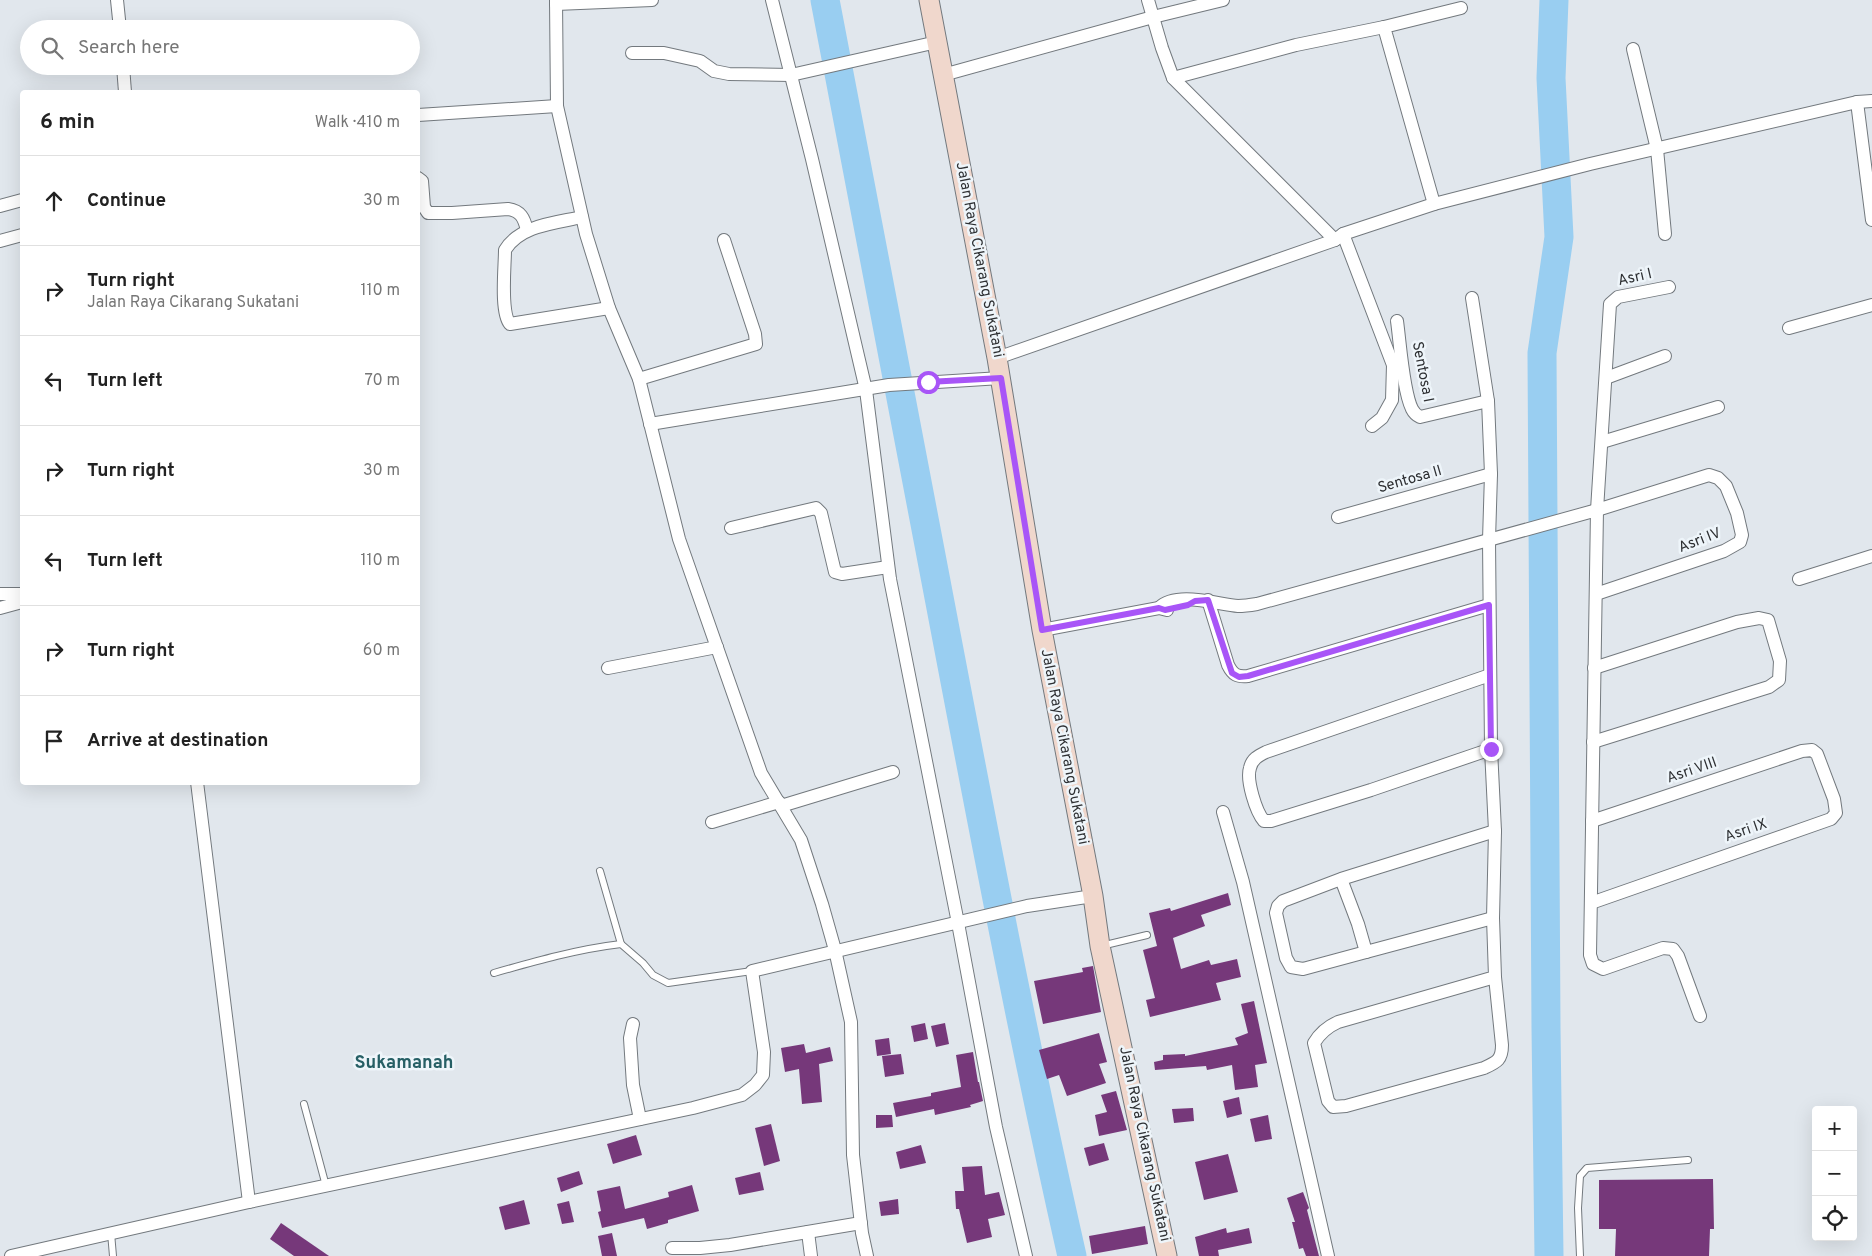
<!DOCTYPE html>
<meta charset="utf-8">
<style>
:root{--surface:#fff;--page:#f2f2f2;--text:#222;--muted:#767676;--line:#e0e0e0}
body{margin:0;font-family:Overpass,sans-serif;background:var(--page);color:var(--text)}
.controls{position:absolute;right:15px;bottom:15px;display:grid;overflow:hidden;border-radius:5px;box-shadow:0 5px 20px #0002}
.controls button{width:45px;height:45px;display:grid;place-items:center;padding:0;border:0;border-bottom:1px solid var(--line);background:var(--surface);color:var(--text);font:25px sans-serif}
.stop{position:absolute;width:15px;height:15px;margin:-11px;border:4px solid #a855f7;border-radius:50%;background:#fff}
.stop.end{background:#a855f7;border-color:#fff;box-shadow:0 1px 5px #0008}
.list{margin:0;padding:0;list-style:none}
h2{display:flex;justify-content:space-between;align-items:center;height:65px;margin:0;padding:0 20px;font-size:21px}
h2 small{font-size:16px;font-weight:400;color:var(--muted)}
.list li{display:grid;grid-template-columns:32px 1fr auto;gap:15px;align-items:center;box-sizing:border-box;height:90px;padding:0 20px;border-top:1px solid var(--line)}
.list b{display:block;font-size:19px;white-space:nowrap}
.list p{margin:0;font-size:16px;white-space:nowrap;color:var(--muted)}
.list em{font-size:16px;font-style:normal;color:var(--muted)}
.icon{flex:none;width:28px;height:28px;fill:none;stroke:currentColor;stroke-width:2;stroke-linecap:round;stroke-linejoin:round}
.map{position:relative;flex:none;width:1872px;height:1256px;overflow:hidden}
.search{position:absolute;background:var(--surface);box-shadow:0 5px 20px #0002;left:20px;top:20px;width:400px;height:55px;display:flex;align-items:center;gap:12px;box-sizing:border-box;padding:0 18px;border-radius:28px;color:var(--muted);font-size:19px}
.panel{position:absolute;background:var(--surface);box-shadow:0 5px 20px #0002;left:20px;top:90px;width:400px;height:695px;border-radius:5px}
.map>svg:first-child{display:block}
.lines{fill:none;stroke-linecap:round;stroke-linejoin:round}
.river{stroke:#99cef1;stroke-width:29}
.building{fill:#76387a}
.service-casing{stroke:#73797e;stroke-width:8}
.minor-casing{stroke:#73797e;stroke-width:14}
.secondary-casing{stroke:#73797e;stroke-width:21}
.service{stroke:#fff;stroke-width:6}
.minor{stroke:#fff;stroke-width:12}
.secondary{stroke:#f0d7cc;stroke-width:19}
.route{stroke:#a855f7;stroke-width:6}
.labels{text-anchor:middle;dominant-baseline:central;stroke-width:5;stroke-linejoin:round;paint-order:stroke}
.street-label{font-size:15px;fill:#2e3033;stroke:#eef5fa}
.quarter-label{font-size:18px;font-weight:bold;fill:#265f65;stroke:#eef5fa}
</style>
<div class="map">
<svg width="1872" height="1256" viewBox="0 0 1872 1256">
<rect width="100%" height="100%" fill="#e1e7ed"/>
<g class="lines">
<g class="river">
<path d="M825 0C860 183 896 366 930 550 975 786 1019 1022 1072 1256"/>
<polyline points="1549,1256 1546,1028 1542,353 1559,237 1551,78 1554,0"/>
</g>
</g>
<g class="building">
<polygon points="1228,893 1231,905 1201,915 1205,926 1173,938 1181,969 1209,960 1211,965 1237,959 1241,977 1216,983 1221,1000 1150,1017 1146,1000 1155,998 1143,950 1157,946 1149,913 1170,908 1171,911"/>
<polygon points="1093,966 1101,1012 1043,1024 1034,981 1083,972 1082,968"/>
<polygon points="1254,1001 1267,1063 1255,1065 1258,1087 1235,1090 1232,1065 1207,1070 1206,1066 1155,1070 1154,1062 1163,1060 1163,1055 1185,1054 1185,1056 1238,1045 1235,1038 1248,1033 1241,1004"/>
<polygon points="925,1023 928,1039 914,1042 911,1026"/>
<polygon points="945,1023 949,1044 936,1047 931,1026"/>
<polygon points="1099,1033 1107,1062 1099,1064 1106,1083 1067,1096 1059,1075 1047,1079 1039,1050"/>
<polygon points="889,1038 891,1054 877,1056 875,1040"/>
<polygon points="804,1044 806,1053 830,1047 833,1061 819,1064 822,1102 802,1104 799,1069 785,1072 781,1048"/>
<polygon points="973,1052 978,1082 979,1082 983,1101 970,1105 971,1107 935,1115 934,1109 896,1117 893,1103 931,1096 931,1093 961,1087 956,1055"/>
<polygon points="901,1054 904,1074 885,1077 882,1056"/>
<polygon points="1116,1091 1127,1130 1099,1136 1095,1115 1107,1112 1101,1095"/>
<polygon points="1239,1097 1242,1114 1227,1118 1223,1101"/>
<polygon points="1193,1108 1194,1121 1174,1123 1172,1109"/>
<polygon points="876,1115 892,1115 893,1127 876,1128"/>
<polygon points="1268,1115 1272,1139 1255,1142 1250,1119"/>
<polygon points="771,1124 780,1161 764,1166 755,1128"/>
<polygon points="636,1135 642,1155 613,1164 607,1144"/>
<polygon points="1104,1143 1109,1160 1089,1166 1084,1148"/>
<polygon points="921,1145 926,1163 900,1169 896,1152"/>
<polygon points="1228,1154 1238,1192 1204,1200 1195,1162"/>
<polygon points="982,1166 985,1195 999,1192 1005,1215 988,1219 992,1237 967,1243 959,1209 956,1209 955,1191 964,1191 962,1167"/>
<polygon points="579,1171 583,1184 561,1192 557,1178"/>
<polygon points="760,1172 764,1190 739,1195 735,1178"/>
<polygon points="1713,1179 1714,1229 1710,1229 1709,1256 1615,1256 1616,1229 1599,1229 1599,1180"/>
<polygon points="692,1185 699,1211 668,1220 668,1223 647,1229 644,1218 602,1228 598,1212 601,1211 597,1191 620,1186 625,1209 669,1197 668,1192"/>
<polygon points="1303,1192 1309,1208 1307,1210 1319,1256 1306,1256 1303,1248 1299,1249 1292,1222 1295,1222 1287,1198"/>
<polygon points="898,1199 899,1214 881,1216 879,1202"/>
<polygon points="524,1200 530,1224 505,1230 499,1207"/>
<polygon points="569,1201 574,1222 562,1224 557,1204"/>
<polygon points="281,1223 329,1256 294,1256 270,1239"/>
<polygon points="1145,1226 1148,1244 1092,1254 1089,1236"/>
<polygon points="1226,1228 1227,1233 1249,1228 1252,1243 1218,1250 1219,1256 1199,1256 1195,1237"/>
<polygon points="612,1233 617,1256 602,1256 598,1236"/>
</g>
<g class="lines">
<g class="service-casing">
<g id="service">
<polyline points="600,871 621,944"/>
<polyline points="1101,946 1147,935"/>
<path d="M494 973C536 961 578 949 621 944L643 963 653 975 668 983 752 971"/>
<polyline points="304,1104 326,1186"/>
<polyline points="111,1233 113,1256"/>
<polyline points="1580,1256 1578,1208 1580,1176 1587,1168 1688,1160"/>
</g>
</g>
<g class="minor-casing">
<g id="minor">
<polyline points="117,0 120,29"/>
<polyline points="556,0 557,106 586,234 609,308 639,379 679,539 761,773 801,840 822,904 835,950 851,1022 853,1155 862,1233 867,1256"/>
<polyline points="772,0 812,159 866,390 890,579 958,923 996,1127 1026,1256"/>
<polyline points="1148,0 1162,48 1173,78 1335,240"/>
<polyline points="556,4 652,0"/>
<polyline points="1633,49 1657,149 1665,234"/>
<polyline points="632,53 664,53 700,61 714,71 729,74 791,75 937,42"/>
<polyline points="123,66 125,92"/>
<polyline points="943,75 1153,17 1223,0"/>
<polyline points="1173,78 1296,45 1384,27"/>
<polyline points="1857,102 1872,220"/>
<polyline points="418,115 557,106"/>
<path d="M418 178 422 181 424 207 428 213H452L508 209C521 211 524 218 527 230"/>
<polyline points="1434,204 1384,27 1461,8"/>
<polyline points="0,206 22,200"/>
<path d="M582 217C556 223 520 225 505 250 505 267 500 312 510 324L609 308"/>
<polyline points="1343,234 1393,365 1392,400 1382,418 1372,426"/>
<polyline points="0,241 22,235"/>
<path d="M1472 298 1488 401 1491 474 1489 540 1491 749 1495 831 1493 918 1495 977 1502 1045C1502 1060 1497 1062 1484 1068L1346 1106 1333 1107 1328 1101 1314 1043C1320 1033 1327 1027 1338 1022L1495 977"/>
<path d="M1397 321C1400 342 1403 391 1412 409 1414 413 1416 415 1420 417L1488 401"/>
<polyline points="1789,328 1872,305"/>
<polyline points="997,358 1335,240 1343,234 1434,204 1590,164 1857,102 1872,101"/>
<polyline points="1606,378 1665,356"/>
<polyline points="639,379 756,344 755,334 724,240"/>
<polyline points="650,424 889,385 1001,378"/>
<polyline points="1602,442 1718,407"/>
<polyline points="1338,517 1491,474"/>
<polyline points="731,528 816,508 821,513 835,572 842,574 888,567"/>
<polyline points="1799,579 1872,556"/>
<polyline points="0,594 22,594"/>
<polyline points="1596,594 1724,551 1740,542 1742,535 1737,513 1726,486 1718,478 1709,475 1597,510 1610,304 1618,297 1669,287"/>
<path d="M1208 600 1228 665C1233 675 1237 677 1248 676L1489 605"/>
<polyline points="0,608 22,602"/>
<path d="M1159 608C1176 591 1216 604 1238 606 1244 606 1251 605 1257 604L1597 510 1590 955 1593 964 1603 969 1663 948 1673 949 1678 956 1700 1016"/>
<polyline points="1042,630 1159,608 1167,610"/>
<polyline points="608,668 717,647"/>
<path d="M1490 675 1266 752C1258 756 1252 759 1250 768 1246 780 1256 812 1264 821H1271L1371 790 1491 749"/>
<polyline points="1593,742 1769,687 1779,680 1780,661 1768,620 1759,618 1737,622 1594,668"/>
<polyline points="197,782 249,1202"/>
<polyline points="781,806 893,772"/>
<polyline points="1223,812 1243,882 1328,1256"/>
<polyline points="712,822 779,802"/>
<polyline points="1341,879 1358,924 1366,952 1303,969 1291,967 1286,958 1276,913 1278,906 1283,901 1341,879 1495,831"/>
<polyline points="1591,903 1831,819 1836,813 1834,799 1817,754 1812,750 1802,751 1592,821"/>
<polyline points="1366,952 1493,918"/>
<polyline points="633,1024 630,1038 633,1085 640,1119"/>
<polyline points="808,1232 811,1256"/>
<polyline points="672,1248 700,1248 730,1245 861,1223"/>
<polyline points="11,1256 249,1202 693,1108 742,1095 755,1085 763,1075 764,1052 752,971 1027,906 1093,896"/>
</g>
</g>
<g class="secondary-casing">
<polyline id="secondary" points="929,0 997,358 1042,630 1093,896 1100,946 1167,1256"/>
</g>
<use href="#service" class="service"/>
<use href="#minor" class="minor"/>
<use href="#secondary" class="secondary"/>
</g>
<g class="lines">
<polyline class="route" points="928,382 1001,378 1042,630 1159,608 1165,610 1188,605 1195,601 1208,600 1232,673 1239,677 1248,676 1489,605 1491,749"/>
</g>
<g class="labels">
<g class="street-label">
<text transform="translate(979 260) rotate(79)">Jalan Raya Cikarang Sukatani</text>
<text transform="translate(1635 278) rotate(-13)">Asri I</text>
<text transform="translate(1422 372) rotate(79)">Sentosa I</text>
<text transform="translate(1410 480) rotate(-16)">Sentosa II</text>
<text transform="translate(1700 541) rotate(-21)">Asri IV</text>
<text transform="translate(1064 747) rotate(79)">Jalan Raya Cikarang Sukatani</text>
<text transform="translate(1692 771) rotate(-19)">Asri VIII</text>
<text transform="translate(1746 831) rotate(-19)">Asri IX</text>
<text transform="translate(1144 1144) rotate(78)">Jalan Raya Cikarang Sukatani</text>
</g>
<g class="quarter-label">
<text x="404" y="1063">Sukamanah</text>
</g>
</g>
</svg>
<div class="controls">
<button>+</button>
<button>−</button>
<button><svg class="icon" aria-label="locate" viewBox="0 0 24 24"><circle cx="12" cy="12" r="6"/><path d="M12 2v4M12 18v4M2 12h4M18 12h4"/></svg></button>
</div>
<div class="stop" style="left:928px;top:382px"></div>
<div class="stop end" style="left:1491px;top:749px"></div>
<div class="search"><svg class="icon" aria-label="search" viewBox="0 0 24 24"><circle cx="10" cy="10" r="6"/><path d="M15 15l6 6"/></svg>Search here</div>
<section class="panel">
<h2>6 min<small>Walk · 410 m</small></h2>
<ul class="list">
<li><svg class="icon" aria-label="ahead" viewBox="0 0 24 24"><path d="M12 20V5M6 11l6-6 6 6"/></svg><div><b>Continue</b></div><em>30 m</em></li>
<li><svg class="icon" aria-label="right" viewBox="0 0 24 24"><path d="M7 20v-9h11M14 6l5 5-5 5"/></svg><div><b>Turn right</b><p>Jalan Raya Cikarang Sukatani</p></div><em>110 m</em></li>
<li><svg class="icon" aria-label="left" viewBox="0 0 24 24"><path d="M17 20v-9H6M10 6l-5 5 5 5"/></svg><div><b>Turn left</b></div><em>70 m</em></li>
<li><svg class="icon" aria-label="right" viewBox="0 0 24 24"><path d="M7 20v-9h11M14 6l5 5-5 5"/></svg><div><b>Turn right</b></div><em>30 m</em></li>
<li><svg class="icon" aria-label="left" viewBox="0 0 24 24"><path d="M17 20v-9H6M10 6l-5 5 5 5"/></svg><div><b>Turn left</b></div><em>110 m</em></li>
<li><svg class="icon" aria-label="right" viewBox="0 0 24 24"><path d="M7 20v-9h11M14 6l5 5-5 5"/></svg><div><b>Turn right</b></div><em>60 m</em></li>
<li><svg class="icon" aria-label="arrive" viewBox="0 0 24 24"><path d="M6 21V4h12l-3 4 3 4H6"/></svg><div><b>Arrive at destination</b></div></li>
</ul>
</section>
</div>
